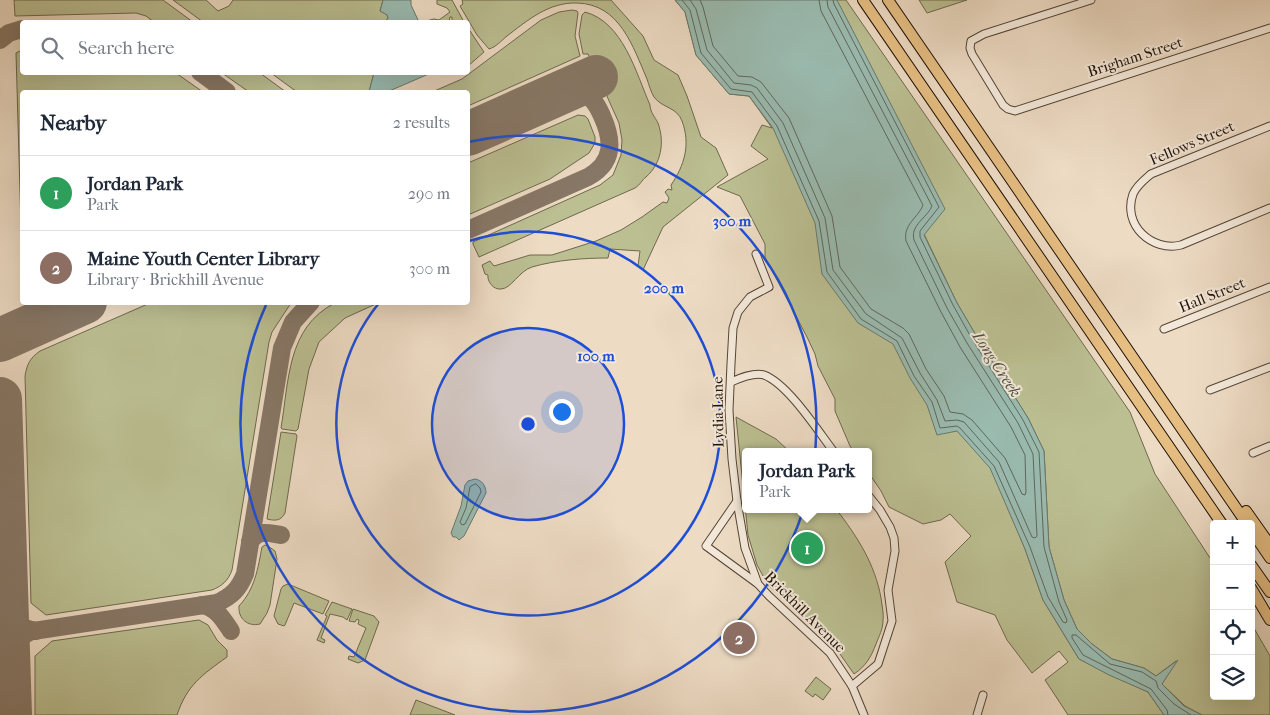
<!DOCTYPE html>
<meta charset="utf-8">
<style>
:root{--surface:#fff;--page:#f6f6f7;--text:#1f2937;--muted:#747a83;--line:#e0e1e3;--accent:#8f2418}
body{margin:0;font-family:"IM FELL French Canon",serif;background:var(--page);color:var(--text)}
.controls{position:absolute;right:15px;bottom:15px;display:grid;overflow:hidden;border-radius:5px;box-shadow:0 5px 20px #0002}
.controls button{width:45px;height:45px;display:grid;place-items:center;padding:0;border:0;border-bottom:1px solid var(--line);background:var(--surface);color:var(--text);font:25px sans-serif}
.you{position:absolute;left:561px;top:411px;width:18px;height:18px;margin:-12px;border:4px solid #fff;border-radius:50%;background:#1a73e8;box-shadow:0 0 0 8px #1a73e833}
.badge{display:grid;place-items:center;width:32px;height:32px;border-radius:50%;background:var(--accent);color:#fff;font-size:16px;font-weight:700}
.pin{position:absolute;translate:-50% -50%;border:2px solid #fff;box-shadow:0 1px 5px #0006}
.popup{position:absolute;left:742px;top:448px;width:130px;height:65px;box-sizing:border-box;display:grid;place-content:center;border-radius:5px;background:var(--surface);filter:drop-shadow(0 1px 4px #0005);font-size:16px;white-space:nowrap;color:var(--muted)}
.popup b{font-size:19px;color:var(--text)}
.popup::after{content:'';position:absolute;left:50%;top:100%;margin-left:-10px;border:10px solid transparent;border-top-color:var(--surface)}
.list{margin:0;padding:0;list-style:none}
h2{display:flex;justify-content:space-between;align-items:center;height:65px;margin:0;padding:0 20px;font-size:21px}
h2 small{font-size:16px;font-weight:400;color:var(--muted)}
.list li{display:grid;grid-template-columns:32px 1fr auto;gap:15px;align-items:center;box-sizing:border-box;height:75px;padding:0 20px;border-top:1px solid var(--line)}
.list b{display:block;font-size:19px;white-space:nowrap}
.list p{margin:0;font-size:16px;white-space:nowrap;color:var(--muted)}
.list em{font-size:16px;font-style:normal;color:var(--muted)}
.icon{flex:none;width:28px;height:28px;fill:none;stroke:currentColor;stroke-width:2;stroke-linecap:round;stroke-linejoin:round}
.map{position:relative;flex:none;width:1270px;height:715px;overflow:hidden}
.search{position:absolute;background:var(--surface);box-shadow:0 5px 20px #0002;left:20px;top:20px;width:450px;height:55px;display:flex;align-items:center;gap:12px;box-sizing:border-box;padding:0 18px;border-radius:5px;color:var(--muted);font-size:19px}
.panel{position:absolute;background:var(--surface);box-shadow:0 5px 20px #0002;left:20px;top:90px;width:450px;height:215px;border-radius:5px}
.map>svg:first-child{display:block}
.green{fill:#bbbf92;stroke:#6e694c}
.water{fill:#9abbb0;stroke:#6a786c}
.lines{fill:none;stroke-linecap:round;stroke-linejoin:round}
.shore{stroke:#5e675c;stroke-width:1}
.taxiway{stroke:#877766;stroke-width:18}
.runway{stroke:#877766;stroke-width:44}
.minor-casing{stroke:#544536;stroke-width:9}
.highway-casing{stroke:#211307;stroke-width:12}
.minor{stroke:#f3e8d9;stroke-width:7}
.highway{stroke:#e6be82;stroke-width:10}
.ring{fill:none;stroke:#1d4ed8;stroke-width:2.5}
.labels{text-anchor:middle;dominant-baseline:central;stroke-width:4;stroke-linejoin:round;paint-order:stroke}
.street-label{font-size:15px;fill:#211307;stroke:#f3e8d9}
.water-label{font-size:16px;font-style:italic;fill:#4b4e42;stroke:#f3e8d9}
.centre{fill:#1d4ed8;stroke:#f3e8d9;stroke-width:2.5}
.ring-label{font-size:15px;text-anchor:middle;font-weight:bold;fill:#1d4ed8;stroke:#f3e8d9;stroke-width:4;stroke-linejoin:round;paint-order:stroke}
</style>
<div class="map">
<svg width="1270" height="715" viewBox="0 0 1270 715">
<rect width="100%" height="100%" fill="#eddbc4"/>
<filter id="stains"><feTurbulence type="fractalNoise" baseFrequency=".004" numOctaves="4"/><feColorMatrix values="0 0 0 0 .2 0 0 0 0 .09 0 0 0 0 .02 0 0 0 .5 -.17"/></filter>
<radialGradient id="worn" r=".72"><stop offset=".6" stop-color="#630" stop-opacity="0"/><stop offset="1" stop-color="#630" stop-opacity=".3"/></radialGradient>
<g class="green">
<polygon points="14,0 163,0 193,22 154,22 146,16 136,13 15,16"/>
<polygon points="173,0 206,0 218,11 229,6 233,0 383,0 380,11 387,14 388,18 385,22 203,22"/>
<polygon points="437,0 452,0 464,22 452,22 452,17 450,17 449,22 422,22 434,19 439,20 450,12 447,8 437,4"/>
<path d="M462 0H611L643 36 654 60 678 75 687 96 701 137 716 148 728 175 663 227 643 270 638 266 640 251 610 249 608 258C584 258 556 260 532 267 519 271 511 289 501 289 493 290 487 281 488 275L485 274 482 265 490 261 494 266 530 255H552L596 241 621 230 642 217 663 202 667 203 669 198 665 192 668 189 672 190 671 185C684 166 691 145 682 121 677 107 662 108 654 97 651 92 649 85 647 79 633 47 620 4 577 3 549 2 528 20 507 36 501 41 496 47 489 49L477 35 460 6 463 4Z"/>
<polygon points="675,0 865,161 1025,549 1043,600 1079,659 1148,692 1164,715 1068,715 1045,680 1068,662 1059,651 1032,673 1007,640 995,615 957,602 945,562 971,536 950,514 941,520 923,524 889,507 881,491 868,472 868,452 854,452 850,446 835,411 835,399 818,366 815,354 807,337 765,257 765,244 740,196 717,187 768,159 751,146 762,125 772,128 749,96 729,94 696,55 685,12"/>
<polygon points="766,0 846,0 1130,412 1155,474 1214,564 1214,696 1251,696 1251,623 1270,656 1270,715 1202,715 1185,706 1162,684 1176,661 1156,676 1144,668 1112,659 1092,644 1077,629 1064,600 1049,547 1044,451 1028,418 977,337 957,303 924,234"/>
<polygon points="919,0 967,0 927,13"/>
<polygon points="572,10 577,11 578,13 575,36 580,56 468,106 468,92 432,92 462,79 541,20 559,12"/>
<path d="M585 12C623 22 636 73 650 105 650 112 655 117 658 123 665 143 661 164 646 177 641 181 641 184 635 188L479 257 473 244V242L600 185 613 175 621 155 622 140 619 123 588 54H583L579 34 582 15Z"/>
<polygon points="468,28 484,52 468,66"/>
<polygon points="22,50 22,72 176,73 203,92 22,92 22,261 16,53"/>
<polygon points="222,73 260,73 286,92 249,92"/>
<polygon points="271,73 374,73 369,92 297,92"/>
<polygon points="578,115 585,116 588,119 595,137 595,143 589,153 550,179 468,215 468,163"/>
<path d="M150 303H291L272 332 269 342 232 570C228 581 222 586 212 590L46 615 31 603 25 376C27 364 30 358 40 351Z"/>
<path d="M335 303H378L345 318 319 342 309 369 298 429 296 431 282 429 281 428C289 381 287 327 335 303Z"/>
<path d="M736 417 776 439 790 452H746V509H836C857 536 875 564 881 598 882 606 884 614 883 621 883 629 879 636 876 644 871 657 866 666 854 674L840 654 825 636 768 585 757 565 748 535Z"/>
<path d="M281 432 296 434 297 436 285 513C281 521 275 521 267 519Z"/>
<path d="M265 545 268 546 275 551 277 559 270 605 267 613 260 624C248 627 238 619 239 606 255 589 258 568 262 547Z"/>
<polygon points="288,584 329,601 323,614 294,603 285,625 284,626 278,624 274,616 281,589 283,586"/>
<polygon points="332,602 352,609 347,620 343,617 330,614 321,638 325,640 324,643 317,640 327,616 325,615"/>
<polygon points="353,609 374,616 379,622 365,660 358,663 348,659 349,656 354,657 366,628 358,624 359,620 357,619 355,622 349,621"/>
<path d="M199 620 208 625 217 640 227 650V657C202 675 187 685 177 715H35V656L52 641Z"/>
<polygon points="816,677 831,689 823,700 815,694 813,697 805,691"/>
<polygon points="416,700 455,715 410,715"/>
</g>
<g class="water">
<polygon points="383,0 411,0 411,5 419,22 385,22 388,18 387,15 380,11"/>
<polygon points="675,0 837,0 945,209 924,235 957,303 977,337 1028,418 1044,451 1049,547 1064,600 1077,629 1092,644 1112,659 1144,668 1156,676 1178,660 1162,684 1184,706 1202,715 1164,715 1148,692 1109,675 1079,659 1043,600 1025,549 990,468 957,431 937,435 927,405 910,378 893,344 858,323 822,274 815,223 773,128 749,96 729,94 696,55 685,12"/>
<polygon points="374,73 374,72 431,73 387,92 369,92"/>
<path d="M475 479C482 480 486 486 486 493L464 536 459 540 456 537H453L451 533 461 506 465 485 468 481Z"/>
</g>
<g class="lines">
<g class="shore">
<polyline points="682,0 690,10 701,53 731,89 752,92 777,126 819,221 827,272 861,319 897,341 914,376 932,402 940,428 957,426 960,428 994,466 1030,547 1048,597 1063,622 1066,623 1067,620 1059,602 1044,547 1039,452 1023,420 972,339 953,305 920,237 920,231 939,207 834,4 833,0"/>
<path d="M690 0 696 9 707 50 734 83 751 85 757 88 783 123 825 218 833 270 866 314 902 338 920 373 937 400 945 421 957 420 964 422 999 462 1032 537 1035 538 1037 536 1033 454 1018 423 967 343 947 308 914 240C910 225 927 218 932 206L828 7 827 0"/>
<path d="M700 0 703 7 713 46 738 76 752 77 761 82 789 118 832 216 840 267 871 309 903 328 909 334 926 369 944 396 950 412 963 414 972 420 1005 458 1022 494 1025 495 1026 492 1025 455 1011 427 960 347 941 312 906 241C903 224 918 218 923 205L821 11 819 0"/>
<polygon points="476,484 480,488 481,492 465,524 462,525 460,522 466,508 470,487"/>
<polyline points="1168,715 1167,710 1151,689 1083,655 1072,638 1072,635 1076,635 1110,664 1142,672 1156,681 1158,688 1174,704 1191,715"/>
</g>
<g class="taxiway">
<polyline points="0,40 9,33 22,29"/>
<polyline points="200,72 227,92"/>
<path d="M468 230 588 177C615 162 613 140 602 116 598 107 594 99 585 95 578 91 570 92 562 92"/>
<path d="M250 542C258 529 268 533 281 535"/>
<path d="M6 600C10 618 17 628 36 631"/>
<path d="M202 605C217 608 223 619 231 631"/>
<path d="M0 636 217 603C232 596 239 589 245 574L282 348 293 322 311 302"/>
<polyline points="0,661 5,671 9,685"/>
<path d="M8 664C10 650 14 639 28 633"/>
</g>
<g class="runway">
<polyline points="468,134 596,77"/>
<polyline points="0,340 85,302"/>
<polyline points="0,399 10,715"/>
</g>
<g class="minor-casing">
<g id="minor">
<polyline points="1091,0 984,34 971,41 970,48 972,54 1003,105 1008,109 1015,111 1270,28"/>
<path d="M1270 126 1151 174C1144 180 1137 185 1133 194 1122 225 1152 252 1181 245L1270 208"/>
<polyline points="756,254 769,287 750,297 738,312 733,328 731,364 729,410 732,459 737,501 745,548 758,584"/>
<polyline points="1164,329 1270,287"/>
<path d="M731 382C740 378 754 372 764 375 788 384 818 431 834 452"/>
<polyline points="1210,390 1270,367"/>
<polyline points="1253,453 1270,446"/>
<polyline points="737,501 706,546 758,584 769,596 830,653 852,686 864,715"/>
<polyline points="852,686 878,664 892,621 888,590 895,551 894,538 890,527 880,510 868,495"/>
<polyline points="977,715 983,695"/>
</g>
</g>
<g class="highway-casing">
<g id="highway">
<polyline points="863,0 1222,524"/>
<polyline points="888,0 1247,524"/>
<polyline points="1246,511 1270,545"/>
<polyline points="1251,530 1270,558"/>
<polyline points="1251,565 1270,592"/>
<polyline points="1251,588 1270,620"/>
</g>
</g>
<use href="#minor" class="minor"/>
<use href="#highway" class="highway"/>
</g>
<circle cx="528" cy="424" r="96" fill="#1d4ed8" fill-opacity=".12"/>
<g class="ring">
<circle cx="528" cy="424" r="96"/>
<path d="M469 241A192 192 0 1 1 379 303"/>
<path d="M468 142A288 288 0 1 1 266 305"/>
</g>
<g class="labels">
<g class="street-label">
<text transform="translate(1135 57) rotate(-18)">Brigham Street</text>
<text transform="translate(1192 143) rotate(-23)">Fellows Street</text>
<text transform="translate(1212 295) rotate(-22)">Hall Street</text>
<text transform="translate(718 412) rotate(-91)">Lydia Lane</text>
<text transform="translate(805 612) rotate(45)">Brickhill Avenue</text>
</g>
<g class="water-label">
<text transform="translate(997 364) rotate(57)">Long Creek</text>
</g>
</g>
<circle cx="528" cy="424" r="8" class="centre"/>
<g class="ring-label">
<text x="732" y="226">300 m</text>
<text x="664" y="293">200 m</text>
<text x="596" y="361">100 m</text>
</g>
<rect width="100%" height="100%" filter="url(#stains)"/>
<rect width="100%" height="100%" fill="url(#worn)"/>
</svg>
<div class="controls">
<button>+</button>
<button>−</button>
<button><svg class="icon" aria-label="locate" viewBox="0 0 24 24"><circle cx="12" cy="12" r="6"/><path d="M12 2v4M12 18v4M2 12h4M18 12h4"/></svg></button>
<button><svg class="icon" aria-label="layers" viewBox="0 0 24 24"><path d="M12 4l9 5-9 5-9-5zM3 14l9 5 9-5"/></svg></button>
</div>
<div class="you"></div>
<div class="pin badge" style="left:807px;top:548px;background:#2e9e5b">1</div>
<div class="popup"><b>Jordan Park</b>Park</div>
<div class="pin badge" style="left:739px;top:638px;background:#8d6e63">2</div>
<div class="search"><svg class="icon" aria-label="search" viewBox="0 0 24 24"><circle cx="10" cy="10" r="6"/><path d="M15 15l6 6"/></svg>Search here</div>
<section class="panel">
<h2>Nearby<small>2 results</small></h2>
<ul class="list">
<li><span class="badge" style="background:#2e9e5b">1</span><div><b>Jordan Park</b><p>Park</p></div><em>290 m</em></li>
<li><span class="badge" style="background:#8d6e63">2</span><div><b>Maine Youth Center Library</b><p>Library · Brickhill Avenue</p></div><em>300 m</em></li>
</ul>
</section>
</div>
